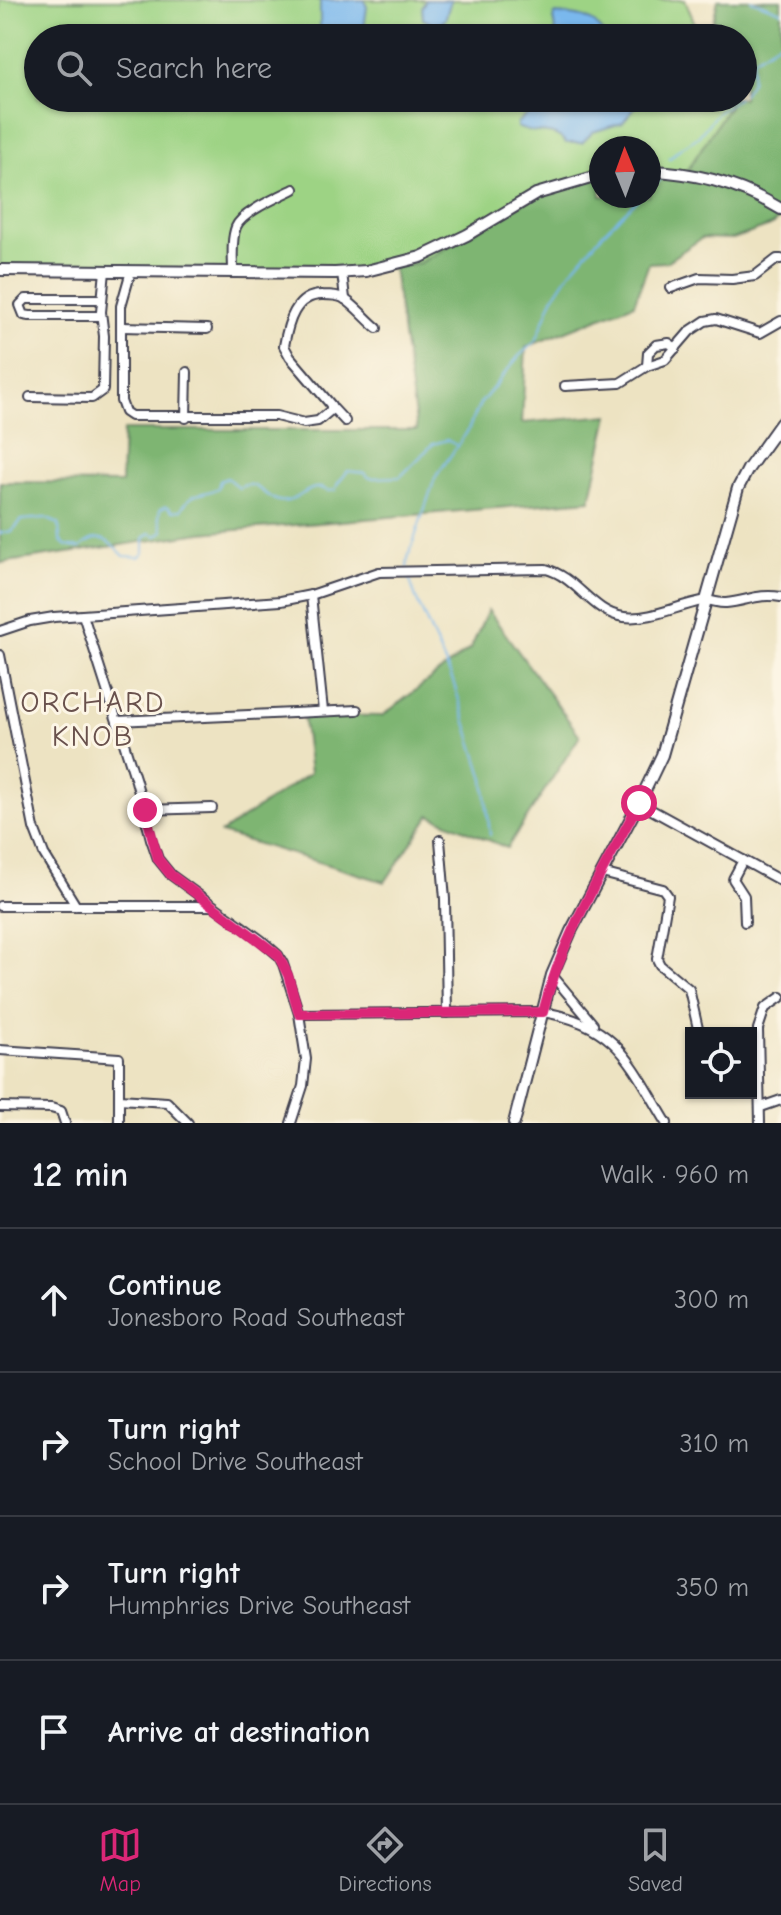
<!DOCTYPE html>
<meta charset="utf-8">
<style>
:root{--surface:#171b24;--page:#20242c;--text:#f1f3f6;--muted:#9ea1a6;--line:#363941;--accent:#db2777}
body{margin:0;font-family:"Comic Neue",sans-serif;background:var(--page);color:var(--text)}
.controls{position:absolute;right:24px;bottom:24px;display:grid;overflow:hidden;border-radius:0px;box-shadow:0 2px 6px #0004}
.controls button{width:72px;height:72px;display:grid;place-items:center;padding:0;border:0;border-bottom:2px solid var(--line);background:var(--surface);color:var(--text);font:40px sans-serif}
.compass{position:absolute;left:589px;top:136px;width:72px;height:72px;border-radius:50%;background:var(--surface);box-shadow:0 2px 6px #0004;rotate:359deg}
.stop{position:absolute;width:24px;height:24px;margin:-18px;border:6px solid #db2777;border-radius:50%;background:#fff}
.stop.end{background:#db2777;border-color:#fff;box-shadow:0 2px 8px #0008}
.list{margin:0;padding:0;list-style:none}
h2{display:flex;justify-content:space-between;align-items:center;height:104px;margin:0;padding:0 32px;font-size:34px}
h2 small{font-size:26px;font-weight:400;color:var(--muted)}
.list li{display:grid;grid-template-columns:52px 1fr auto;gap:24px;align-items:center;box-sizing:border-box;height:144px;padding:0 32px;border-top:2px solid var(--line)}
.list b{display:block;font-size:30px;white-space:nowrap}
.list p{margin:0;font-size:26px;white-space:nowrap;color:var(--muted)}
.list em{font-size:26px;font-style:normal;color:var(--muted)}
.icon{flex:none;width:44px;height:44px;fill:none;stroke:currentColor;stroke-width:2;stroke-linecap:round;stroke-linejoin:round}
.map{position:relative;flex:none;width:781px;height:1123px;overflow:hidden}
.search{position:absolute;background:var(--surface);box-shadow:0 2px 6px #0004;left:24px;right:24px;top:24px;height:88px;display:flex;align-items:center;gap:20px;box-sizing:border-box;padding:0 28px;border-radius:44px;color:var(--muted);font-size:30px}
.sheet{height:680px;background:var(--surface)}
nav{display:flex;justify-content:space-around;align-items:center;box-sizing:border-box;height:112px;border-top:2px solid var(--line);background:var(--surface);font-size:22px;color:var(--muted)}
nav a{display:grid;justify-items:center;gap:4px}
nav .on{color:var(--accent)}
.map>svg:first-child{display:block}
.green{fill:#9dd384;stroke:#607a60;stroke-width:2}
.forest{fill:#7eb572;stroke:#506c56;stroke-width:2}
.water{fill:#7ab8ed;stroke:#4e6d94;stroke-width:2}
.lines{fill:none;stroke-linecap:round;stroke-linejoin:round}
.stream{stroke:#7ab8ed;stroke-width:2}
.minor-casing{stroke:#403f4f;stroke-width:12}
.major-casing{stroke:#403f4f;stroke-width:14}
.minor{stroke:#fff;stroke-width:8}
.major{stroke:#fff;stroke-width:10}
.route{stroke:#db2777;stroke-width:10}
.labels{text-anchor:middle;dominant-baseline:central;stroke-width:6;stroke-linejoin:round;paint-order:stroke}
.neighbourhood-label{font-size:30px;letter-spacing:2px;fill:#69514d;stroke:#fcf5e5}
</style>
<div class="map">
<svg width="781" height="1123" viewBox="0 0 781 1123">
<rect width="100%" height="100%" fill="#fcf5e5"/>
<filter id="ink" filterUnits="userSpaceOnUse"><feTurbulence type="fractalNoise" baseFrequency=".0125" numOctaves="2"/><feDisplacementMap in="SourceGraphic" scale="16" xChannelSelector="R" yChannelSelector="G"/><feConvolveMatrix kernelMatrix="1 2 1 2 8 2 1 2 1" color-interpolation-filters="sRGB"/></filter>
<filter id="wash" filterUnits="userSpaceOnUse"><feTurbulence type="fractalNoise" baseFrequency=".006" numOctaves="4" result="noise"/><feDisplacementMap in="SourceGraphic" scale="32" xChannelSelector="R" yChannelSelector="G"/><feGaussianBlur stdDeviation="1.8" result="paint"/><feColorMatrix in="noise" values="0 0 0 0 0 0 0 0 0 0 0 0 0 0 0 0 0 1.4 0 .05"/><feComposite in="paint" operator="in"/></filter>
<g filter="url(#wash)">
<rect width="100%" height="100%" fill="#ede3c2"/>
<polygon class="green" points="0,0 685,0 701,38 38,38 38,98 726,98 729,106 683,177 649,172 649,148 601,148 601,176 458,242 420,263 353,274 0,267"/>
<g class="forest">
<polygon points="718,0 781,0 781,218 770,226 733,239 702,238 666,262 649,263 634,304 526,347 522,423 609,415 590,500 201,533 0,563 0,482 121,483 123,430 417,430 393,268 420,263 533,197 601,176 601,196 649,196 649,172 683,177 729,106 726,98 743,98 743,38 709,38"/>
<polygon points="488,610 580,736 507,848 430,815 385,882 221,833 310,773 303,715 382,716 471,648"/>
</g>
<g class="water">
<polygon points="320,0 364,0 367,7 363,36 323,38 320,25"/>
<polygon points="426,0 451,0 445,20 434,25 423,19 422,7"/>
<path d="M555 14C574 15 594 15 603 34L600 38H557L553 19Z"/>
<path d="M554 98H636L637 105 622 123 593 132 582 143H566C552 126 535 137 517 127V123L527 115 531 106 545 105Z"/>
</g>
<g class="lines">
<g class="stream">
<polyline points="751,0 781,11"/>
<polyline points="743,94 751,82 753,59 781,41"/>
<polyline points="669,159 678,150 698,137 717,113 738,98"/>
<polyline points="649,190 662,178"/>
<path d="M0 533 12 531 22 520 45 518 59 524 60 540 65 546 80 548C98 530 110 541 124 556L139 557 144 553V538L150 533 157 536 163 531 159 517 160 509 167 506 173 511 181 510C194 488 200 498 218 488L220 481 227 478 239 488C257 477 263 498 279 501 299 505 309 479 328 491L335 490 338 483 348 471 364 473 370 478 400 477 433 444 447 440 456 445"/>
<polyline points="407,568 408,558 435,478 467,432 480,404 519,356 536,341 553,298 570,272 605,231 641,196"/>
<polyline points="408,574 415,596 453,681 484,779 490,835"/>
</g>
</g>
</g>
<g filter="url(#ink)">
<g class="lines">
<g class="minor-casing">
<g id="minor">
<path d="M131 271 121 306V401L125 412 131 416H276L304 423 318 421 331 410V405L290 357 284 346C288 323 295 294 323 295 330 295 337 295 343 298 354 304 366 319 377 328"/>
<path d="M233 272C233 258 231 240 236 227 242 212 279 197 294 189"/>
<polyline points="342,272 345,299"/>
<polyline points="671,288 699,278 732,279 755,276 777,259 781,259"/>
<polyline points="101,316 30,316 24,315 20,305 26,299 102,299"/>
<polyline points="121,327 207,329"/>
<polyline points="647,366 648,353 656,345 669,343 676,348"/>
<polyline points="565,386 620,383 647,366 665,360 690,331 705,321 716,319 760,333 781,321"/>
<polyline points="30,397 92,398 103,390 104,336 101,312 105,271"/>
<polyline points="331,406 345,421"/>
<polyline points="186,418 187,372"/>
<polyline points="311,595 323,711"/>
<polyline points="83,615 136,781 151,839 158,859 171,875 261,940 278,955 283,964 299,1014 306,1059 303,1086 291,1123"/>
<path d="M0 631 30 621 54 617 281 601 311 595 379 572 546 569C577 577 592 613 624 617 651 620 676 606 702 601 711 599 718 604 726 603 747 601 759 593 781 597"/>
<polyline points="0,655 34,828 44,854 76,906"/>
<polyline points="117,721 357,710"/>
<polyline points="639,803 781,881"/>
<polyline points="145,810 212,808"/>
<polyline points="440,840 445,899 447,1013"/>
<polyline points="743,860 733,879 744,896 745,922"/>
<polyline points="602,873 663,889 668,896 657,959 660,965 689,989 699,1033"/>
<polyline points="0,906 211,906"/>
<polyline points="552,975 593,1024"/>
<path d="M299 1014 543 1012C618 1024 631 1064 667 1123"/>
<polyline points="0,1050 119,1058 119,1123"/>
<polyline points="119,1099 167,1102 188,1123"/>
<polyline points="0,1107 51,1108 61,1111 65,1123"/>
<polyline points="761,1107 781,1100"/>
<polyline points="760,1123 758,1029 765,1008 781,997"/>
</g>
</g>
<g class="major-casing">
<g id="major">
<path d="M649 171C696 172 741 185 781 209"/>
<polyline points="0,270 335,273 366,271 421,257 467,235 536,194 601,175"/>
<polyline points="514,1123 552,975 571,931 639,803 662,755 738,488 748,469 781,423"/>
</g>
</g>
<use href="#minor" class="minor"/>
<use href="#major" class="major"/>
</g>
</g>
<g class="lines" filter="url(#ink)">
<path class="route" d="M145 810 158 859 171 875 278 955 288 975 299 1014 543 1012C562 937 603 871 639 803"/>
</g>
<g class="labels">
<g class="neighbourhood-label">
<text x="93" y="702">ORCHARD<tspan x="93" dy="34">KNOB</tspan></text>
</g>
</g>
</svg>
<div class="controls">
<button><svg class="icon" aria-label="locate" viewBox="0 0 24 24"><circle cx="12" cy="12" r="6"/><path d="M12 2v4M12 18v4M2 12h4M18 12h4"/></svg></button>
</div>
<svg class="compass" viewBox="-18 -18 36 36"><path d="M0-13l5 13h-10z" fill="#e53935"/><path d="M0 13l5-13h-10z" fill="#9ea1a6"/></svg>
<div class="stop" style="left:639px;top:803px"></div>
<div class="stop end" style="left:145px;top:810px"></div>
<div class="search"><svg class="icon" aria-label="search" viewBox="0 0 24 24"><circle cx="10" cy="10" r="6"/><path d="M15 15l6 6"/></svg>Search here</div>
</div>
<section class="sheet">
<h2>12 min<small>Walk · 960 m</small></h2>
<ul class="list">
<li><svg class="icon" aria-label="ahead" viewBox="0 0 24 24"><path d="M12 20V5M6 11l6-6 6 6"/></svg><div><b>Continue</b><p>Jonesboro Road Southeast</p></div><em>300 m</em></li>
<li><svg class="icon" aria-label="right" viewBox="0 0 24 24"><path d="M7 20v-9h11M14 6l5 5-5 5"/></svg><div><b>Turn right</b><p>School Drive Southeast</p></div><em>310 m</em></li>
<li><svg class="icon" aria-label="right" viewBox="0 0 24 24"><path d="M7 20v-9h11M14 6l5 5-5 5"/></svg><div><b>Turn right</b><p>Humphries Drive Southeast</p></div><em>350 m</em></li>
<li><svg class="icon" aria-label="arrive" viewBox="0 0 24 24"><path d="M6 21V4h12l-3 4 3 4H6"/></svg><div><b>Arrive at destination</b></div></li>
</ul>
</section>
<nav>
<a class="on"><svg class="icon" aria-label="map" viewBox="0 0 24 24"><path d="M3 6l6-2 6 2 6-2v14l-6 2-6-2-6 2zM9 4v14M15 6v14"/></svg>Map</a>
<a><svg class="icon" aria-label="directions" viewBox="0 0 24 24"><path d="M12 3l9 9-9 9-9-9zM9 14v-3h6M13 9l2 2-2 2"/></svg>Directions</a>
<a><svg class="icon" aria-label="saved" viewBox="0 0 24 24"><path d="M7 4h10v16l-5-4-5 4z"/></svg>Saved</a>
</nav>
